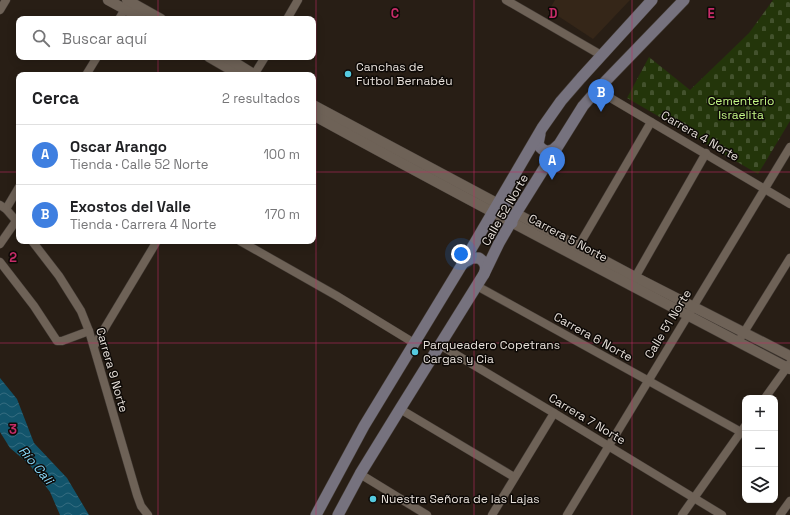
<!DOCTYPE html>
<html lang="es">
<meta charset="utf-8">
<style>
:root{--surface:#fff;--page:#f2f2f2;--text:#202124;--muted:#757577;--line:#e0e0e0;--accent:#386d78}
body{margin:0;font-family:"Space Grotesk",sans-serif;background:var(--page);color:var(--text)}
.controls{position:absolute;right:12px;bottom:12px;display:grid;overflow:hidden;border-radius:8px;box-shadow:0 2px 10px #0003}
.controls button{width:36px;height:36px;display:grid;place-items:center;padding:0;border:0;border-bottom:1px solid var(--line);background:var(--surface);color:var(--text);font:20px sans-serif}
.you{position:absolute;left:461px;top:254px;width:14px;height:14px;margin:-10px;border:3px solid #fff;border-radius:50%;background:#1a73e8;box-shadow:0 0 0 6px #1a73e833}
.badge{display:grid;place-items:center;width:26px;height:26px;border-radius:50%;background:var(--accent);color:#fff;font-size:13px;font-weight:700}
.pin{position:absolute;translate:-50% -33px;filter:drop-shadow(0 1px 2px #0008)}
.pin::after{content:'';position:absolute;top:21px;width:14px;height:12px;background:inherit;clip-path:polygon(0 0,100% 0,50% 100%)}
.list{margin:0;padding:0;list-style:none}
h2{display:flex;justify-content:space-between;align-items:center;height:52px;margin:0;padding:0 16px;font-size:17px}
h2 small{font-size:13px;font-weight:400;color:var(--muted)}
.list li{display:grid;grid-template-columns:26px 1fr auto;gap:12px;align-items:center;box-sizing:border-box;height:60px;padding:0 16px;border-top:1px solid var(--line)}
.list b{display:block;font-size:15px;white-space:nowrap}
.list p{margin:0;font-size:13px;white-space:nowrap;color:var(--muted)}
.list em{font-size:13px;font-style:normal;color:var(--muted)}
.icon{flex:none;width:22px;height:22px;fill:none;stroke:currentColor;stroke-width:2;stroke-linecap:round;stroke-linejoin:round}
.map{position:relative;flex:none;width:790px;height:515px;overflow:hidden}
.search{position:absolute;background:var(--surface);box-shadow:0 2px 10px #0003;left:16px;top:16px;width:300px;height:44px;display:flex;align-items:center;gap:10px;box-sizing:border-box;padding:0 14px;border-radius:8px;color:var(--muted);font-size:15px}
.panel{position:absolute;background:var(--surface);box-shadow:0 2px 10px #0003;left:16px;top:72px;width:300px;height:172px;border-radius:8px}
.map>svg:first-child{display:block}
.built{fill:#352618}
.cemetery{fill:url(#cemetery-stones)}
.water{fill:url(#water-waves)}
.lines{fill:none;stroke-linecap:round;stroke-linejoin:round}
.minor-casing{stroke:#443c36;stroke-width:9}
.tertiary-casing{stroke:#443c36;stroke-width:11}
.secondary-casing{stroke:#443c36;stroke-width:12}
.minor{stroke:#6e6257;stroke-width:8}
.tertiary{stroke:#6e6257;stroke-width:10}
.secondary{stroke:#76727e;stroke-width:11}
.grid{fill:none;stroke:#c62c68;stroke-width:1;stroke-opacity:0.55}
.poi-dot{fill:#55cadf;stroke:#0d0906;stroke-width:1.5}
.labels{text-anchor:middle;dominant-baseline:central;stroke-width:3;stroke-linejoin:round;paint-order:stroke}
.poi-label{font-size:12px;fill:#e6dfd9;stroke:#0d0906;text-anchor:start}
.park-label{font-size:12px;fill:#c2f584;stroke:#0d0906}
.street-label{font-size:12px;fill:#e6dfd9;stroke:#0d0906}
.water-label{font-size:13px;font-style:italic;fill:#86d5f6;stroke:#0d0906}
.grid-label{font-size:13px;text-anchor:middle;font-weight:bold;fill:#c62c68;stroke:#0d0906;stroke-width:3;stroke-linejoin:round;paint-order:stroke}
</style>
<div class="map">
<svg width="790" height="515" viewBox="0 0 790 515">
<defs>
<pattern id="cemetery-stones" width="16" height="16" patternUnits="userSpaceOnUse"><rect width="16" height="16" fill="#23350a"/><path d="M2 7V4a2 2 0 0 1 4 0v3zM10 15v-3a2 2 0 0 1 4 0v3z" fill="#43522d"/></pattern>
<pattern id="water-waves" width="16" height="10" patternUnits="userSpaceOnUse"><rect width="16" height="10" fill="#12546b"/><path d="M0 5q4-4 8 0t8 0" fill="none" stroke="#346c80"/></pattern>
</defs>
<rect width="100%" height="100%" fill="#281e15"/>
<polygon class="built" points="555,0 630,0 593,39 549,10"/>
<polygon class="cemetery" points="773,0 790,0 790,121 758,174 627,98 649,57 690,90 749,33"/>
<polygon class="water" points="0,378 17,399 34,443 67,478 89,515 60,515 50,492 29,464 10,448 0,432"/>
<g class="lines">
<g class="minor-casing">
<g id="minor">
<polyline points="506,0 601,55"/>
<polyline points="0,10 6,0"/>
<polyline points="119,19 125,9"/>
<polyline points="287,19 298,0"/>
<polyline points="86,75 97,57"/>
<polyline points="254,75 265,57"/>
<polyline points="597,90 790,204"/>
<polyline points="0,205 6,209 19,224"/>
<polyline points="6,209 19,187"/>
<polyline points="32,241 59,276 81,311 89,331 137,495 141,506 148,515"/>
<polyline points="240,241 337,296 414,343"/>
<polyline points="0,244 16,221"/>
<polyline points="578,247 651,122"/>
<polyline points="0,262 34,306 57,341 62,341 89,331"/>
<polyline points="633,281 706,153"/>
<polyline points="477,286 741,432"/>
<polyline points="738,342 790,258"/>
<polyline points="440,345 554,413 722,515"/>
<polyline points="94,346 157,241"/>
<polyline points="765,398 790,363"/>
<polyline points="400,409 514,477"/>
<polyline points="360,474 427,515"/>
<polyline points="492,515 554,413"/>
<polyline points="567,515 790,147"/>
<polyline points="682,515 745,426"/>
<polyline points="780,515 790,501"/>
</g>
</g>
<g class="tertiary-casing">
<g id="tertiary">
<polyline points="108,0 143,19"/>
<polyline points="127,0 161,19"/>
<polyline points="209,57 240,75"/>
<polyline points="226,57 255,75"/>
<polyline points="313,105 635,277 790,356"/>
<path d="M313 115C471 202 630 285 790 369"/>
</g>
</g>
<g class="secondary-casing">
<g id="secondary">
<path d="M540 134 538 144C543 153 551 153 557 146"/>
<path d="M509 194C502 207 505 210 512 223"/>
<path d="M463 263 472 258H479C485 262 487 267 484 274"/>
<polyline points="316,515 364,426 463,263 542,128 561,101 581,78 652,0"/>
<polyline points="338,515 360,474 400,409 484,274 499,243 518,210 583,106 597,90 684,0"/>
</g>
</g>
<use href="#minor" class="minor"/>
<use href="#tertiary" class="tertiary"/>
<use href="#secondary" class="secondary"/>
</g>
<path class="grid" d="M158 0V19M316 0V515M474 0V515M632 0V515M158 57V75M0 172H19M313 172H790M158 241V515M0 343H790"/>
<g class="poi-dot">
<circle cx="348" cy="74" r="4"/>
<circle cx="415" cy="352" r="4"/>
<circle cx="373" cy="499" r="4"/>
</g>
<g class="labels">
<g class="poi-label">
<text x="356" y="67">Canchas de<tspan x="356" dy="14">Fútbol Bernabéu</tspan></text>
<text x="423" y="345">Parqueadero Copetrans<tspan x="423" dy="14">Cargas y Cia</tspan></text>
<text x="381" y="499">Nuestra Señora de las Lajas</text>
</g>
<g class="park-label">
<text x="741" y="101">Cementerio<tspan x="741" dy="14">Israelita</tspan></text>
</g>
<g class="street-label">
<text transform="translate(700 136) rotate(30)">Carrera 4 Norte</text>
<text transform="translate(505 210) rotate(-60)">Calle 52 Norte</text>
<text transform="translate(568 238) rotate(28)">Carrera 5 Norte</text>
<text transform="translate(668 324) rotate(-59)">Calle 51 Norte</text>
<text transform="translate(593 337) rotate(29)">Carrera 6 Norte</text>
<text transform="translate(112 370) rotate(74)">Carrera 9 Norte</text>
<text transform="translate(587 419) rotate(31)">Carrera 7 Norte</text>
</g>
<g class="water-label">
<text transform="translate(36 465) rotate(50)">Río Cali</text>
</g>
</g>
<g class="grid-label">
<text x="395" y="18">C</text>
<text x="553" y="18">D</text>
<text x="711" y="18">E</text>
<text x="13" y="262">2</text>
<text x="13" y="434">3</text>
</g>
</svg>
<div class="controls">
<button>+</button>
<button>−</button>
<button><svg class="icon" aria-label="layers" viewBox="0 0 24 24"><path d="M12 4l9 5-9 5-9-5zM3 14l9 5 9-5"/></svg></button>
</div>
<div class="you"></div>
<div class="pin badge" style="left:552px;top:180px;background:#3f7fe0">A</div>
<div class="pin badge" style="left:601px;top:112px;background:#3f7fe0">B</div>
<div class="search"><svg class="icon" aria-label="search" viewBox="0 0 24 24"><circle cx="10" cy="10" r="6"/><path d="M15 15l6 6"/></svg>Buscar aquí</div>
<section class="panel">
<h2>Cerca<small>2 resultados</small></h2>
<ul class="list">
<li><span class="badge" style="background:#3f7fe0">A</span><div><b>Oscar Arango</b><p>Tienda · Calle 52 Norte</p></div><em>100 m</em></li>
<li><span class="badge" style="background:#3f7fe0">B</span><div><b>Exostos del Valle</b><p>Tienda · Carrera 4 Norte</p></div><em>170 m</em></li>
</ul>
</section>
</div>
